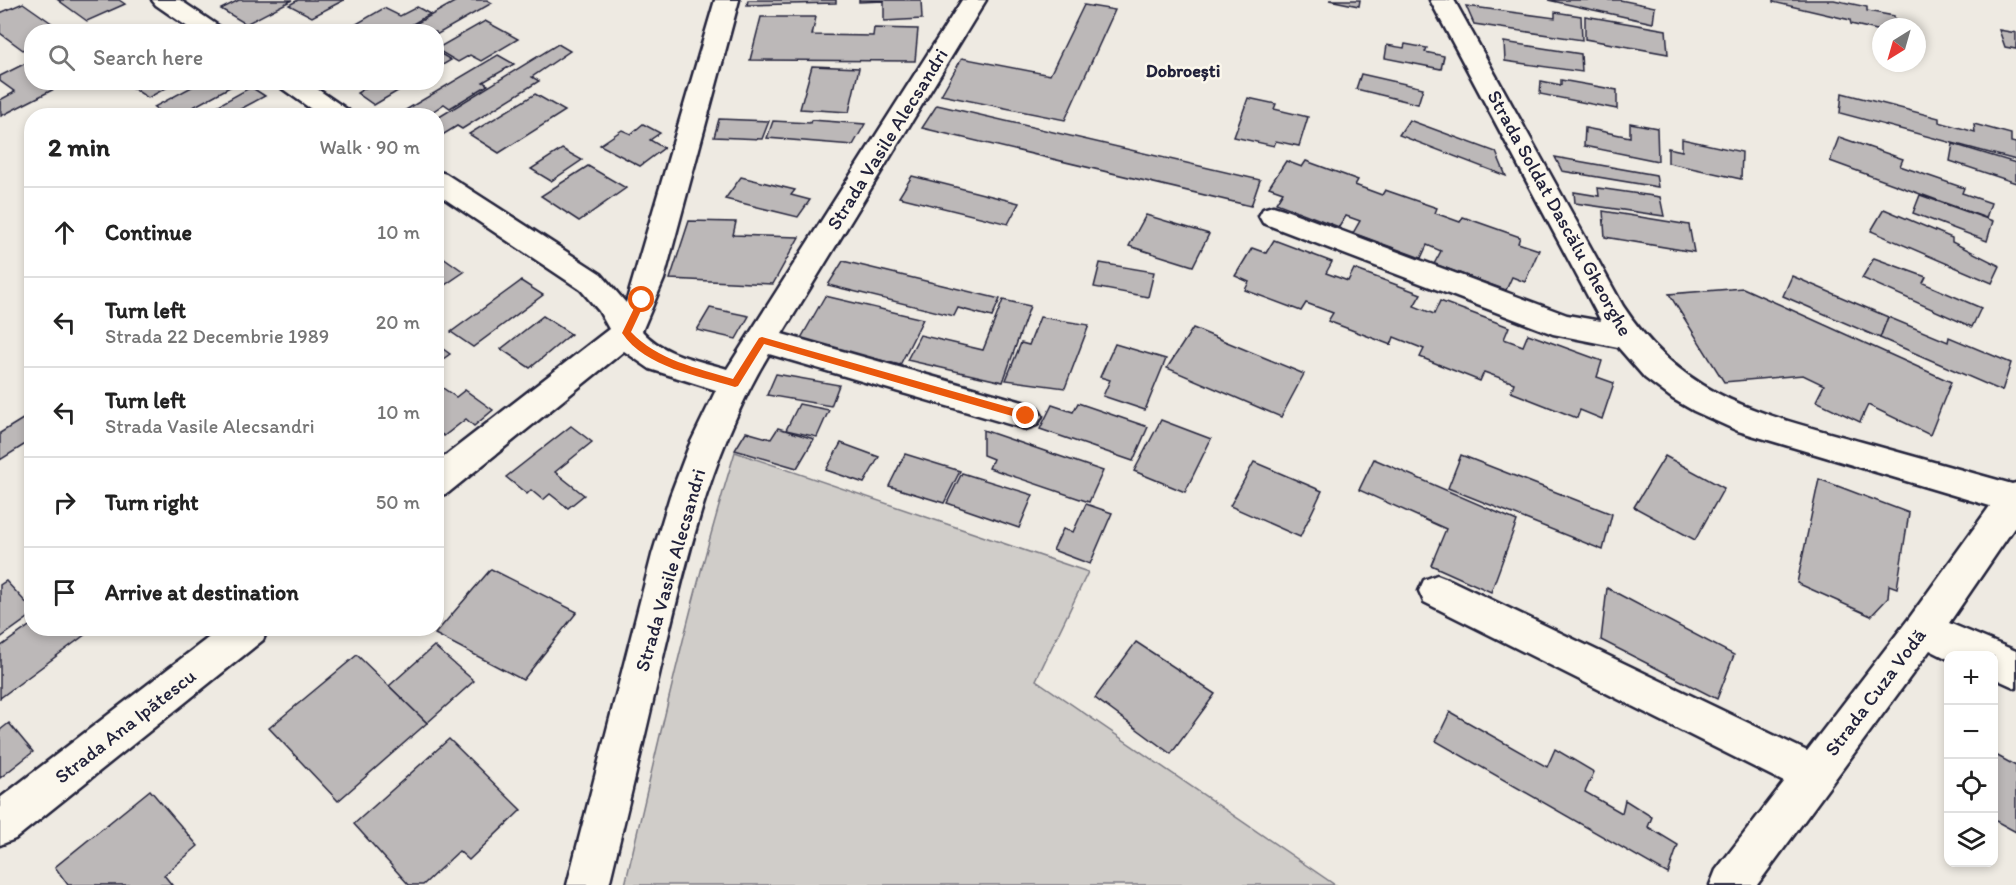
<!DOCTYPE html>
<meta charset="utf-8">
<style>
:root{--surface:#fff;--page:#f2f2f2;--text:#222;--muted:#767676;--line:#e0e0e0}
body{margin:0;font-family:Itim,sans-serif;background:var(--page);color:var(--text)}
.controls{position:absolute;right:18px;bottom:18px;display:grid;overflow:hidden;border-radius:12px;box-shadow:0 3px 9px #0003}
.controls button{width:54px;height:54px;display:grid;place-items:center;padding:0;border:0;border-bottom:2px solid var(--line);background:var(--surface);color:var(--text);font:30px sans-serif}
.compass{position:absolute;left:1872px;top:18px;width:54px;height:54px;border-radius:50%;background:var(--surface);box-shadow:0 3px 9px #0003;rotate:217deg}
.stop{position:absolute;width:18px;height:18px;margin:-14px;border:4px solid #ea580c;border-radius:50%;background:#fff}
.stop.end{background:#ea580c;border-color:#fff;box-shadow:0 2px 6px #0008}
.list{margin:0;padding:0;list-style:none}
h2{display:flex;justify-content:space-between;align-items:center;height:78px;margin:0;padding:0 24px;font-size:26px}
h2 small{font-size:20px;font-weight:400;color:var(--muted)}
.list li{display:grid;grid-template-columns:39px 1fr auto;gap:18px;align-items:center;box-sizing:border-box;height:90px;padding:0 24px;border-top:2px solid var(--line)}
.list b{display:block;font-size:22px;white-space:nowrap}
.list p{margin:0;font-size:20px;white-space:nowrap;color:var(--muted)}
.list em{font-size:20px;font-style:normal;color:var(--muted)}
.icon{flex:none;width:33px;height:33px;fill:none;stroke:currentColor;stroke-width:2;stroke-linecap:round;stroke-linejoin:round}
.map{position:relative;flex:none;width:2016px;height:885px;overflow:hidden}
.search{position:absolute;background:var(--surface);box-shadow:0 3px 9px #0003;left:24px;top:24px;width:420px;height:66px;display:flex;align-items:center;gap:15px;box-sizing:border-box;padding:0 21px;border-radius:24px;color:var(--muted);font-size:22px}
.panel{position:absolute;background:var(--surface);box-shadow:0 3px 9px #0003;left:24px;top:108px;width:420px;height:528px;border-radius:24px}
.map>svg:first-child{display:block}
.green{fill:#d0cdc9;stroke:#797882;stroke-width:1.5}
.building{fill:#bcb8b8;stroke:#22223b;stroke-width:1.5}
.lines{fill:none;stroke-linecap:round;stroke-linejoin:round}
.minor-casing{stroke:#22223b;stroke-width:5}
.minor{fill:#fbf7ec;fill-rule:evenodd}
.route{fill:#ea580c}
.labels{text-anchor:middle;dominant-baseline:central;stroke-width:5;stroke-linejoin:round;paint-order:stroke}
.far-quarter-label{font-size:18px;font-weight:bold;fill:#22223b;stroke:#fbf7ec}
.street-label{font-size:20px;fill:#22223b;stroke:#fbf7ec}
</style>
<div class="map">
<svg width="2016" height="885" viewBox="0 0 2016 885">
<rect width="100%" height="100%" fill="#eeeae2"/>
<filter id="ink" filterUnits="userSpaceOnUse"><feTurbulence type="fractalNoise" baseFrequency=".0167" numOctaves="2"/><feDisplacementMap in="SourceGraphic" scale="12" xChannelSelector="R" yChannelSelector="G"/><feConvolveMatrix kernelMatrix="1 2 1 2 8 2 1 2 1" color-interpolation-filters="sRGB"/></filter>
<g filter="url(#ink)">
<path class="green" d="M735 452 1088 572 1036 680 1335 885H625C659 740 691 595 735 452Z"/>
<g class="building">
<polygon points="58,0 119,0 125,4 87,21"/>
<polygon points="239,0 292,0 246,24 221,9"/>
<polygon points="298,0 344,0 312,17 289,5"/>
<polygon points="458,0 487,0 492,3 436,35 436,32 401,32"/>
<polygon points="748,0 836,0 836,3 747,5"/>
<polygon points="859,0 921,0 922,19 884,21 884,1 859,2"/>
<polygon points="1329,0 1360,0 1359,6"/>
<polygon points="1548,0 1620,0 1655,7 1653,23"/>
<polygon points="1773,0 1834,0 1867,7 1867,11 1894,16 1897,27 1881,27 1881,31 1851,24 1850,20 1773,2"/>
<polygon points="23,3 63,31 32,32 32,46 23,50 0,33 0,13"/>
<polygon points="1084,5 1115,10 1065,120 941,95 962,58 1050,75"/>
<polygon points="1466,6 1555,18 1555,12 1581,16 1582,40 1474,24"/>
<polygon points="417,7 430,14 399,32 346,30 384,8 400,16"/>
<polygon points="1585,16 1666,30 1668,54 1585,39"/>
<polygon points="761,17 816,17 812,35 873,36 874,28 918,29 915,61 750,60"/>
<polygon points="485,21 518,39 481,61 470,55 458,62 436,49"/>
<polygon points="1999,30 2016,33 2016,49 2005,47"/>
<polygon points="1504,42 1581,54 1582,72 1505,61"/>
<polygon points="558,44 570,51 532,77 539,81 462,129 457,126 436,139 436,119"/>
<polygon points="1405,44 1427,48 1425,52 1444,56 1441,69 1385,58 1387,45 1404,48"/>
<polygon points="436,51 451,60 436,69"/>
<polygon points="498,55 514,64 483,82 488,85 450,108 444,104 426,116 399,114"/>
<polygon points="28,62 32,65 32,82 55,82 60,86 1,116 0,100 15,92 0,81 0,76"/>
<polygon points="812,66 859,68 849,112 800,109"/>
<polygon points="1361,74 1423,88 1418,104 1356,89"/>
<polygon points="1561,80 1617,90 1617,109 1540,94 1541,81 1561,85"/>
<polygon points="139,82 177,82 148,98 131,87"/>
<polygon points="201,82 239,82 177,116 166,116 154,107"/>
<polygon points="375,82 413,82 374,105 357,93"/>
<polygon points="251,87 265,96 233,113 236,116 199,116"/>
<polygon points="1842,93 1939,118 1939,122 1975,132 1974,124 2011,134 2011,142 2016,143 2016,160 1840,113"/>
<polygon points="535,94 565,111 499,153 469,134"/>
<polygon points="1248,98 1276,104 1274,109 1308,117 1299,146 1276,141 1274,146 1234,137"/>
<polygon points="937,105 1260,180 1251,206 922,128"/>
<polygon points="719,119 769,121 762,139 714,137"/>
<polygon points="811,120 865,124 853,145 767,138 773,121 810,123"/>
<polygon points="1409,120 1496,152 1506,176 1399,135"/>
<polygon points="1630,123 1657,128 1658,161 1584,146 1585,128 1630,137"/>
<polygon points="643,124 660,133 650,140 664,148 640,166 600,145 622,130 631,134"/>
<polygon points="1839,137 1903,159 1900,166 1964,188 1962,193 1991,203 1986,218 1830,161"/>
<polygon points="1682,139 1742,152 1741,179 1668,163 1668,148 1682,151"/>
<polygon points="1953,144 2016,163 2016,183 1950,161"/>
<polygon points="562,149 582,160 551,181 531,169"/>
<polygon points="1555,157 1656,175 1658,187 1562,171"/>
<polygon points="1286,161 1302,167 1306,161 1358,180 1355,185 1382,195 1385,190 1437,208 1435,213 1460,222 1463,217 1520,237 1518,243 1539,250 1525,282 1512,277 1506,290 1434,264 1441,251 1427,245 1421,258 1353,233 1360,221 1346,216 1339,227 1276,203 1283,192 1269,187"/>
<polygon points="588,166 626,188 579,221 541,196"/>
<polygon points="912,176 1019,203 1008,224 899,197"/>
<polygon points="741,177 795,190 791,195 810,200 798,217 725,199"/>
<polygon points="1598,188 1660,197 1664,216 1575,203 1574,192 1599,196"/>
<polygon points="1920,195 1993,221 1987,241 1913,213"/>
<polygon points="1884,209 1952,238 1952,242 2000,266 1992,283 1871,231"/>
<polygon points="1603,211 1689,225 1694,252 1605,237"/>
<polygon points="1146,215 1209,234 1193,266 1129,246"/>
<polygon points="689,221 736,222 733,235 799,237 773,284 670,279"/>
<polygon points="1274,240 1332,262 1326,273 1348,281 1354,269 1421,294 1414,306 1434,314 1440,301 1509,327 1504,339 1523,346 1528,334 1602,361 1597,377 1614,383 1602,419 1580,410 1577,418 1511,392 1514,383 1484,372 1480,381 1420,357 1424,349 1394,337 1391,345 1328,321 1333,313 1306,303 1301,311 1245,290 1249,282 1235,276 1252,248 1266,253"/>
<polygon points="436,252 464,272 436,291"/>
<polygon points="1874,258 1926,277 1923,283 1981,308 1972,327 1862,278"/>
<polygon points="843,261 1000,299 992,317 958,308 954,316 828,285"/>
<polygon points="1100,263 1154,272 1148,297 1094,287"/>
<polygon points="1792,276 1888,317 1880,338 1783,296"/>
<polygon points="521,281 543,295 473,347 451,332"/>
<polygon points="1743,288 1951,382 1930,435 1868,405 1860,422 1816,401 1824,385 1803,375 1724,382 1669,294"/>
<polygon points="825,296 923,319 900,365 800,340"/>
<polygon points="1003,300 1030,306 1003,382 907,360 920,335 983,350"/>
<polygon points="710,308 749,316 736,339 697,330"/>
<polygon points="543,316 571,334 530,368 501,349"/>
<polygon points="1040,317 1089,325 1065,388 1006,380 1021,343 1029,345"/>
<polygon points="1888,317 1948,342 1949,337 2011,363 2002,391 1880,338"/>
<polygon points="1193,328 1304,374 1281,417 1167,368"/>
<polygon points="436,344 450,354 436,364"/>
<polygon points="1115,344 1166,359 1145,410 1103,396 1110,380 1100,377"/>
<polygon points="776,374 839,385 831,406 767,395"/>
<polygon points="440,386 456,397 465,390 493,410 474,426 466,419 444,436 436,431 436,389"/>
<polygon points="1078,403 1148,427 1133,461 1040,429 1052,405 1073,412"/>
<polygon points="799,404 829,410 817,437 786,430"/>
<polygon points="26,417 32,422 32,440 0,460 0,433"/>
<polygon points="1161,420 1211,439 1185,492 1134,471"/>
<polygon points="571,426 592,442 555,472 584,495 568,508 550,494 543,500 531,490 527,494 506,477"/>
<polygon points="778,428 814,439 797,468 735,450 746,432 771,439"/>
<polygon points="983,430 1103,471 1089,502 989,468 993,459 983,455"/>
<polygon points="841,443 879,457 864,483 826,470"/>
<polygon points="905,454 960,471 944,503 889,486"/>
<polygon points="1461,455 1612,514 1603,550 1448,488"/>
<polygon points="1665,456 1724,488 1695,540 1634,507"/>
<polygon points="1374,459 1517,521 1491,592 1431,565 1446,529 1359,490"/>
<polygon points="1254,462 1322,491 1300,537 1230,506"/>
<polygon points="962,473 1033,495 1019,528 947,503"/>
<polygon points="1819,479 1909,513 1897,588 1889,585 1888,598 1871,616 1797,583"/>
<polygon points="1086,504 1112,513 1090,564 1053,550 1063,529 1073,532"/>
<polygon points="491,569 577,612 523,680 435,634"/>
<polygon points="6,581 32,609 32,615 0,638 0,585"/>
<polygon points="1607,588 1734,655 1717,699 1601,640"/>
<polygon points="32,624 32,628 94,628 0,698 0,647"/>
<polygon points="1136,642 1215,694 1171,754 1095,698"/>
<polygon points="434,646 474,681 427,723 389,686"/>
<polygon points="357,655 427,723 338,801 269,728"/>
<polygon points="1450,712 1547,767 1555,749 1594,772 1585,792 1622,813 1625,800 1652,817 1648,827 1678,845 1668,874 1436,741"/>
<polygon points="9,723 33,752 0,778 0,730"/>
<polygon points="449,739 521,810 469,860 459,851 423,885 409,885 354,824"/>
<polygon points="1994,754 2016,766 2016,832 1994,820"/>
<polygon points="150,790 198,846 164,875 172,885 68,885 55,867"/>
</g>
<g class="lines">
<g class="minor-casing">
<g id="minor">
<polygon points="152,0 180,0 220,27 224,32 195,32 156,5"/>
<path d="M715 0H739L664 279 642 331C663 355 698 360 727 369L962 0H986L782 334 1026 403 1037 407 1042 416 1037 425 1026 429 769 354C714 445 690 546 665 649 647 728 628 806 609 885H567L652 555 670 496 689 446 716 390 650 369 624 351 448 493 436 497V463L609 329 599 311 581 290 436 193V171L446 174 601 274 626 303Z"/>
<path d="M1430 0H1454L1623 306C1685 400 1760 413 1862 442 1912 456 1962 470 2012 484L2016 483V525L1949 623 2016 651V688L1994 678V656H1948V659L1930 650 1757 885H1710L1716 870 1784 782 1424 602 1419 591 1424 580 1437 575 1450 580 1807 751 1910 617 1990 506 1738 431 1694 411 1673 399 1645 378 1618 347 1553 334 1263 223 1259 216 1263 209 1273 206 1283 209 1567 315 1601 321Z"/>
<polygon points="277,82 307,82 348,110 352,116 321,116 280,87"/>
<polygon points="221,628 268,628 263,640 15,839 0,845 0,798"/>
</g>
</g>
<use href="#minor" class="minor"/>
</g>
</g>
<path class="route" d="M642 297 646 300 631 332C657 360 697 368 733 379L759 338 762 337 1026 412 1031 416 1026 420 764 344 738 386 735 387C697 375 646 368 622 333L639 298Z"/>
<g class="labels">
<g class="far-quarter-label">
<text x="1183" y="71">Dobroești</text>
</g>
<g class="street-label">
<text transform="translate(887 139) rotate(-58)">Strada Vasile Alecsandri</text>
<text transform="translate(1560 213) rotate(61)">Strada Soldat Dascălu Gheorghe</text>
<text transform="translate(670 570) rotate(-74)">Strada Vasile Alecsandri</text>
<text transform="translate(1875 692) rotate(-53)">Strada Cuza Vodă</text>
<text transform="translate(125 726) rotate(-38)">Strada Ana Ipătescu</text>
</g>
</g>
</svg>
<div class="controls">
<button>+</button>
<button>−</button>
<button><svg class="icon" aria-label="locate" viewBox="0 0 24 24"><circle cx="12" cy="12" r="6"/><path d="M12 2v4M12 18v4M2 12h4M18 12h4"/></svg></button>
<button><svg class="icon" aria-label="layers" viewBox="0 0 24 24"><path d="M12 4l9 5-9 5-9-5zM3 14l9 5 9-5"/></svg></button>
</div>
<svg class="compass" viewBox="-18 -18 36 36"><path d="M0-13l5 13h-10z" fill="#e53935"/><path d="M0 13l5-13h-10z" fill="#767676"/></svg>
<div class="stop" style="left:642px;top:300px"></div>
<div class="stop end" style="left:1026px;top:416px"></div>
<div class="search"><svg class="icon" aria-label="search" viewBox="0 0 24 24"><circle cx="10" cy="10" r="6"/><path d="M15 15l6 6"/></svg>Search here</div>
<section class="panel">
<h2>2 min<small>Walk · 90 m</small></h2>
<ul class="list">
<li><svg class="icon" aria-label="ahead" viewBox="0 0 24 24"><path d="M12 20V5M6 11l6-6 6 6"/></svg><div><b>Continue</b></div><em>10 m</em></li>
<li><svg class="icon" aria-label="left" viewBox="0 0 24 24"><path d="M17 20v-9H6M10 6l-5 5 5 5"/></svg><div><b>Turn left</b><p>Strada 22 Decembrie 1989</p></div><em>20 m</em></li>
<li><svg class="icon" aria-label="left" viewBox="0 0 24 24"><path d="M17 20v-9H6M10 6l-5 5 5 5"/></svg><div><b>Turn left</b><p>Strada Vasile Alecsandri</p></div><em>10 m</em></li>
<li><svg class="icon" aria-label="right" viewBox="0 0 24 24"><path d="M7 20v-9h11M14 6l5 5-5 5"/></svg><div><b>Turn right</b></div><em>50 m</em></li>
<li><svg class="icon" aria-label="arrive" viewBox="0 0 24 24"><path d="M6 21V4h12l-3 4 3 4H6"/></svg><div><b>Arrive at destination</b></div></li>
</ul>
</section>
</div>
